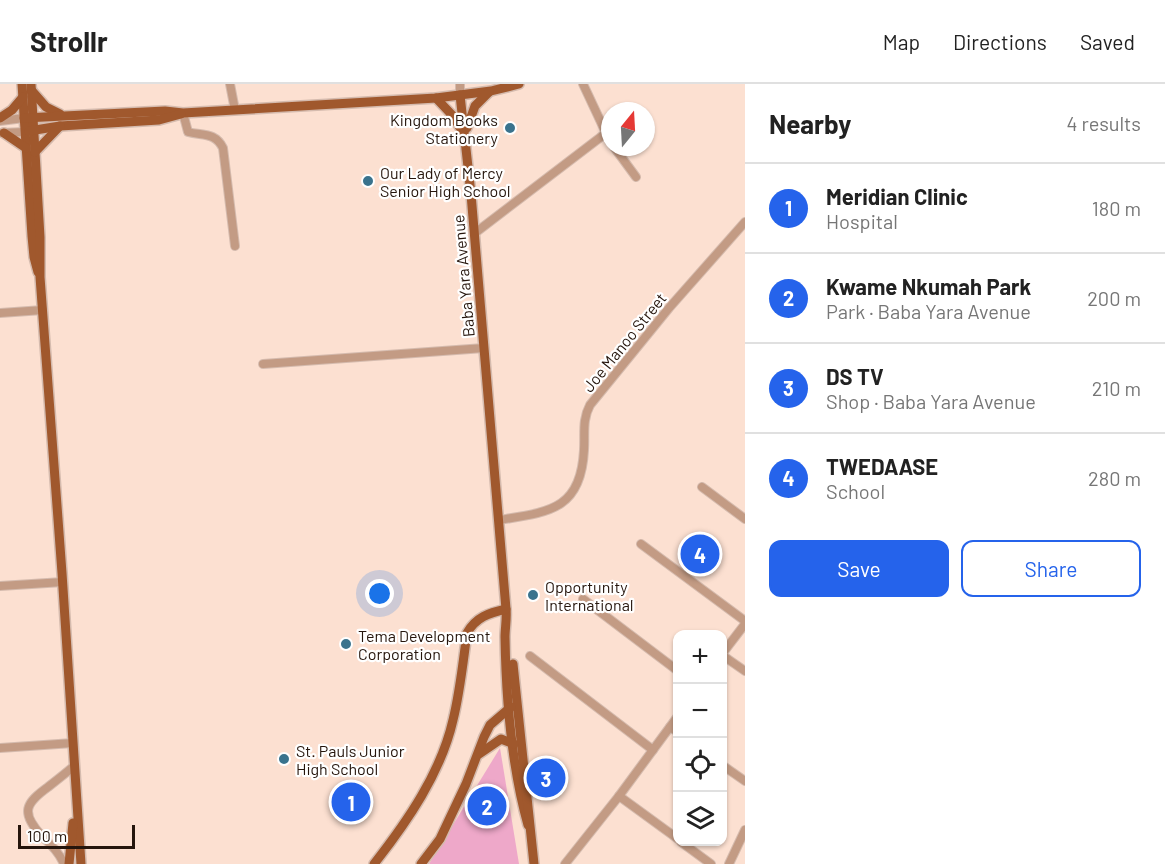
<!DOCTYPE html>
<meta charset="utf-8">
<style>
:root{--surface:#fff;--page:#f6f6f6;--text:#222;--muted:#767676;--line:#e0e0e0;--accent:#2563eb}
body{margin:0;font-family:Barlow,sans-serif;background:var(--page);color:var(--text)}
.controls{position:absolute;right:18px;bottom:18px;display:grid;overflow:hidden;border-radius:12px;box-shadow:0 2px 4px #0004}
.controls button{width:54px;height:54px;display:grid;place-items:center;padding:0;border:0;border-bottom:2px solid var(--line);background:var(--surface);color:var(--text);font:30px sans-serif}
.compass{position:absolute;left:601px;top:18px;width:54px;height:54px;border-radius:50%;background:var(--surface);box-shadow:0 2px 4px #0004;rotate:18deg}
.scale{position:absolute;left:18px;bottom:15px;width:117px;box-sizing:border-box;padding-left:6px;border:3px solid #25150c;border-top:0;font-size:16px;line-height:21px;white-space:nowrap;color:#25150c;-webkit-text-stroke:4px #fff;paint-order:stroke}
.you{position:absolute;left:380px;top:510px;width:21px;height:21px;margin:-15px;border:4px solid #fff;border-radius:50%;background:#1a73e8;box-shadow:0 0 0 9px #1a73e833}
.badge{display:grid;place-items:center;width:39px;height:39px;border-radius:50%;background:var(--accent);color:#fff;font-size:20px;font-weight:700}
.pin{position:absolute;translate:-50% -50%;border:3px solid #fff;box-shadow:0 2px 6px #0006}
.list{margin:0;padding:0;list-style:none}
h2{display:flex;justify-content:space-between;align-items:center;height:78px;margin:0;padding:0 24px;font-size:26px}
h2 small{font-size:20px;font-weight:400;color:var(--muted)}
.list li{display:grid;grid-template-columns:39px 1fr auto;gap:18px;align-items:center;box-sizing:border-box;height:90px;padding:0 24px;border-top:2px solid var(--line)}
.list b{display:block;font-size:22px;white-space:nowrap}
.list p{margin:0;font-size:20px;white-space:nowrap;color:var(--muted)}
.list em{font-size:20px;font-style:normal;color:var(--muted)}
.actions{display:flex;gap:12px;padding:18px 24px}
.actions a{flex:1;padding:14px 0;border:2px solid var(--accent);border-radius:12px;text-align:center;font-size:21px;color:var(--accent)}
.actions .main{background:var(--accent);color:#fff}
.icon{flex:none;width:33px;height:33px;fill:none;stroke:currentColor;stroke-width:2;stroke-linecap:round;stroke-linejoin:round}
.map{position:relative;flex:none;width:745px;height:780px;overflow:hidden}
header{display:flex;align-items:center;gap:36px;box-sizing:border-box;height:84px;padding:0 30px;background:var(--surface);border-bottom:2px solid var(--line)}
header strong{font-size:28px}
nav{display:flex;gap:33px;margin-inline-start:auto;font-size:21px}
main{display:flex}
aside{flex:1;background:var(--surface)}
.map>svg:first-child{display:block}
.green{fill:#eea8c9}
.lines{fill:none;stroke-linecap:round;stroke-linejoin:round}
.minor-casing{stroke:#d5bbae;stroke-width:10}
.major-casing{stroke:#d5bbae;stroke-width:12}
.minor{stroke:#c39b84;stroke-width:8}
.major{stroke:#a0582d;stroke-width:9}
.poi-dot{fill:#3a738d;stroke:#fff;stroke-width:2}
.labels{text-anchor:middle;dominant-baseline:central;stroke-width:4.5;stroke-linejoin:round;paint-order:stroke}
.poi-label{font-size:16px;fill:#25150c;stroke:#fff;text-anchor:start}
.street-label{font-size:16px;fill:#25150c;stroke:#fff}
</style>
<header>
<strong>Strollr</strong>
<nav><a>Map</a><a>Directions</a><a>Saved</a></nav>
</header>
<main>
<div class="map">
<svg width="745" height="780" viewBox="0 0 745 780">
<rect width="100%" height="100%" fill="#fce0d1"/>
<polygon class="green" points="500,664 519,780 429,780"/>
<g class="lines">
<g class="minor-casing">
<g id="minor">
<polyline points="230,0 235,26"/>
<polyline points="460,0 460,11"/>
<polyline points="583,0 606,49"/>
<path d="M183 29 188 48C203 52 215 48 223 64L235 162"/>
<polyline points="0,37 24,34"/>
<polyline points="1,49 25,48"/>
<polyline points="614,63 636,93"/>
<polyline points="475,149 606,49 610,57"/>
<polyline points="0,229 43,226"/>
<polyline points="263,280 484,264"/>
<polyline points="702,403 745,435"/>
<path d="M499 436C549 428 581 426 584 366 585 349 582 336 590 321L669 224 745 138"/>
<polyline points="641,460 745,537"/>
<polyline points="0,502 63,498"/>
<polyline points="583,515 678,587"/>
<polyline points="722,570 745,540"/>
<polyline points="722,571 745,587"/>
<polyline points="530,572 653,666"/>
<polyline points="670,643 678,648"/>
<polyline points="0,664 73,659"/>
<polyline points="722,681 745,697"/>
<polyline points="619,712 678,755"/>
<polyline points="681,758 711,780"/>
<path d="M64 780C59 768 50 760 41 751 20 728 26 719 48 703 57 696 66 689 74 682"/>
<polyline points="565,780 619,712 678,632"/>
<polyline points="729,780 745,746"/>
</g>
</g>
<g class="major-casing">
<g id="major">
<polyline points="22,0 32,152 34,173 38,188"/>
<polyline points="31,0 40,153 40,193 62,489 81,780"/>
<polyline points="32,7 46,23 60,30"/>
<path d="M460 11 471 110 506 525C507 535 505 544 505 553 506 612 512 684 528 741"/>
<polyline points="436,14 453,32 462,47"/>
<polyline points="0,34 12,26 23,13"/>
<polyline points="24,34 165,27 183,29 436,14 491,7 519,0"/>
<polyline points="467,44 475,22 489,8"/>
<polyline points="29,47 60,42 159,36 181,30"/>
<polyline points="4,49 26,64"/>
<polyline points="35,68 60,42"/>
<polyline points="513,580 534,780"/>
<polyline points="479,670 501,655 514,660"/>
<polyline points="69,780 73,739"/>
<path d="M374 780C407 738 441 689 453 636 460 608 463 578 467 549 476 533 489 529 506 525"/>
<polyline points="421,780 440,755 466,700 484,653 490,641 511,623"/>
</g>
</g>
<use href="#minor" class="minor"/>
<use href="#major" class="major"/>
</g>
<g class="poi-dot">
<circle cx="510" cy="44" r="6"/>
<circle cx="368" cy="97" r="6"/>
<circle cx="533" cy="511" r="6"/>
<circle cx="346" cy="560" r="6"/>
<circle cx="284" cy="675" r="6"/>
</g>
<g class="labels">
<g class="poi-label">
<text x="498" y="35" text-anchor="end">Kingdom Books<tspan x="498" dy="18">Stationery</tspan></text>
<text x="380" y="88">Our Lady of Mercy<tspan x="380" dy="18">Senior High School</tspan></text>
<text x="545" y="502">Opportunity<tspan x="545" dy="18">International</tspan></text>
<text x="358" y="551">Tema Development<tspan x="358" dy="18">Corporation</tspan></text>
<text x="296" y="666">St. Pauls Junior<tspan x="296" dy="18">High School</tspan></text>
</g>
<g class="street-label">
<text transform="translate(463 192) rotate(-95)">Baba Yara Avenue</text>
<text transform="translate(624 258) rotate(-51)">Joe Manoo Street</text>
</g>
</g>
</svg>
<div class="controls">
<button>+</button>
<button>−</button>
<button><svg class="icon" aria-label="locate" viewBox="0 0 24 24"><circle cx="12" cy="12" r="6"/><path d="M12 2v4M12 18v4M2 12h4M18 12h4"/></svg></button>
<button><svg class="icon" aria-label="layers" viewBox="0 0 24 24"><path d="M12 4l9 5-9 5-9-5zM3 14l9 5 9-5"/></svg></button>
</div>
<svg class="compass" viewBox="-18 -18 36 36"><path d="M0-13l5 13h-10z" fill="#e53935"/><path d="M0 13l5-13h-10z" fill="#767676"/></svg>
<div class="scale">100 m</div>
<div class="you"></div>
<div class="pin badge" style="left:351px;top:718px">1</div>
<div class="pin badge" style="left:487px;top:722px">2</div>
<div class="pin badge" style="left:546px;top:694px">3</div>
<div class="pin badge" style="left:700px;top:470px">4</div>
</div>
<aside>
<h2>Nearby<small>4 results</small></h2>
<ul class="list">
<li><span class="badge">1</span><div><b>Meridian Clinic</b><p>Hospital</p></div><em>180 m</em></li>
<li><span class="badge">2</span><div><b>Kwame Nkumah Park</b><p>Park · Baba Yara Avenue</p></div><em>200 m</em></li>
<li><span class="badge">3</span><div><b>DS TV</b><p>Shop · Baba Yara Avenue</p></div><em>210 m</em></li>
<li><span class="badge">4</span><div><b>TWEDAASE</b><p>School</p></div><em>280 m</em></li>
</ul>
<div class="actions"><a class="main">Save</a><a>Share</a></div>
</aside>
</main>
